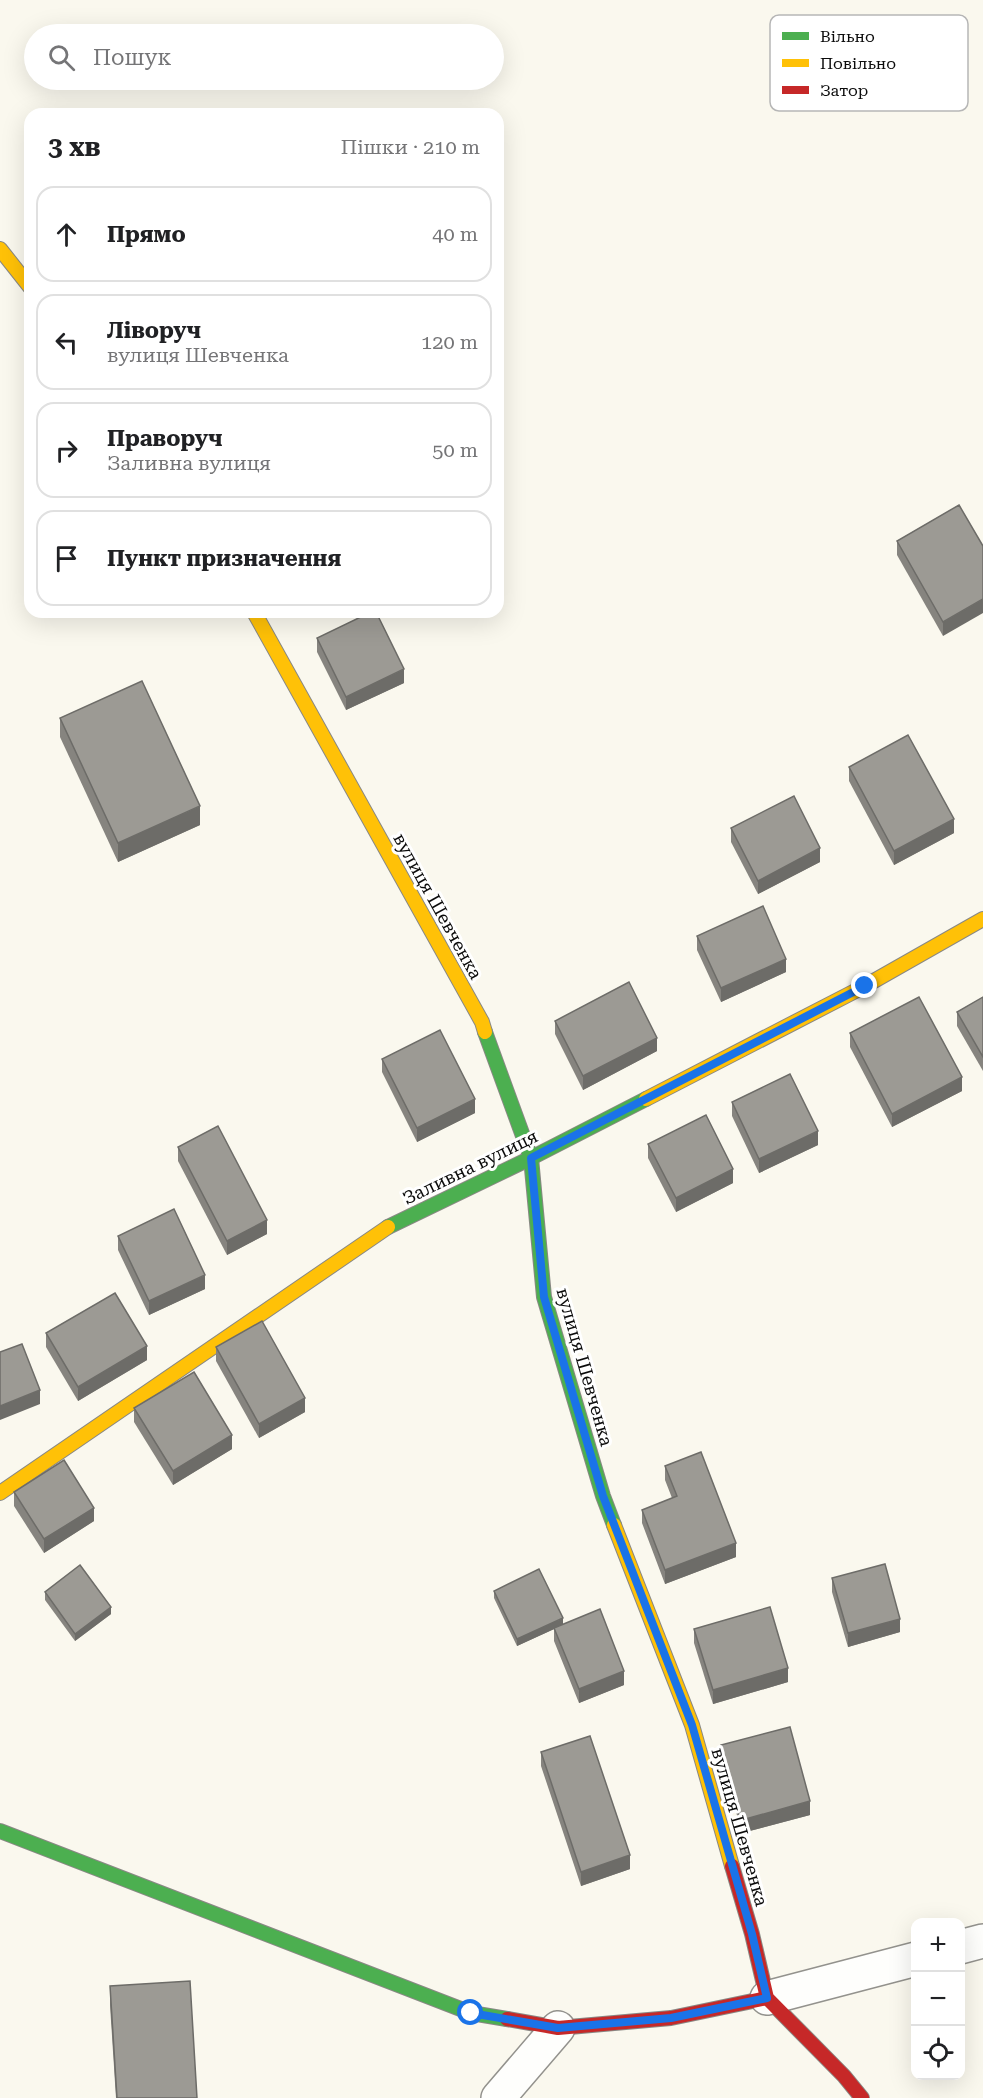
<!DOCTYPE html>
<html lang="uk">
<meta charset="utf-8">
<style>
:root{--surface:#fff;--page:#f2f2f2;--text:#202124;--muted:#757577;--line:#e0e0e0}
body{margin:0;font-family:"Roboto Serif",serif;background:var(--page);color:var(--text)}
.controls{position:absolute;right:18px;bottom:18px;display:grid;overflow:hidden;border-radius:12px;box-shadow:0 6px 24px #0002}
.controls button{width:54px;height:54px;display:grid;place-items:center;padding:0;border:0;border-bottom:2px solid var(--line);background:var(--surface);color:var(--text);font:30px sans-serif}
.stop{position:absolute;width:18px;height:18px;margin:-14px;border:4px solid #1a73e8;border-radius:50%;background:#fff}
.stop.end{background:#1a73e8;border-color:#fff;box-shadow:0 2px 6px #0008}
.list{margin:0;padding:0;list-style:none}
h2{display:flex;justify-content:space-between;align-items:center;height:78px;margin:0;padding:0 24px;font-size:26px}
h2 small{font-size:20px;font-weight:400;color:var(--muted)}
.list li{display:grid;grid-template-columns:39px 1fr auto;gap:18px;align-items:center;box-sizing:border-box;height:96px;margin:0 12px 12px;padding:0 12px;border:2px solid var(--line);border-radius:18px}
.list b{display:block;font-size:22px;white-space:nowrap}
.list p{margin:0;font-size:20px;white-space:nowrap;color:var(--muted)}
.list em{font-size:20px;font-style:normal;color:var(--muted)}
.icon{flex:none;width:33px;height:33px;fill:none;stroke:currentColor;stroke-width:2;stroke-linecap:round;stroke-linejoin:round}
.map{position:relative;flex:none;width:983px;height:2098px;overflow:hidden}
.search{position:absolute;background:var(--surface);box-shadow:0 6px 24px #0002;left:24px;top:24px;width:480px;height:66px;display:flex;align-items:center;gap:15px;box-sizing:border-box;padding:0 21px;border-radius:33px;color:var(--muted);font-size:22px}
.panel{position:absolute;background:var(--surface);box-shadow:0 6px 24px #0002;left:24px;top:108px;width:480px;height:510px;border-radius:18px}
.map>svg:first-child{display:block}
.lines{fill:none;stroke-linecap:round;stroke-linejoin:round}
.street-casing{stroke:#93928d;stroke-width:36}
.fast-casing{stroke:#898884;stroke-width:16}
.slow-casing{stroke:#898884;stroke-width:16}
.jam-casing{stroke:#898884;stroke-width:16}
.street{stroke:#fefefc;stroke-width:33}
.fast{stroke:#4caf50;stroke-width:14}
.slow{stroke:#ffc107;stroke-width:14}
.jam{stroke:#c62828;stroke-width:14}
.wall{fill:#86847f}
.shaded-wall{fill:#6d6c68}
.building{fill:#9c9a94;stroke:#6d6c68;stroke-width:1.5}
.route{stroke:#1a73e8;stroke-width:8}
.labels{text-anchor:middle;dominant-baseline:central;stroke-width:6;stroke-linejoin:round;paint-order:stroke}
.street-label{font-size:18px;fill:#0b0b0b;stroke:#fff}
.key{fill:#fff;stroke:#b6b6b6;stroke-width:1.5}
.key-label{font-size:16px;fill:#0b0b0b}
</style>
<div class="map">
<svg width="983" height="2098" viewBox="0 0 983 2098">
<rect width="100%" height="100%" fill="#faf8ee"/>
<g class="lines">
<g class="street-casing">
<g id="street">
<polyline points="960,1947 983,1941"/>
<polyline points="767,1998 916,1959"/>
<polyline points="498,2098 558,2028"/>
</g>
</g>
<g class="fast-casing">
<g id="fast">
<polyline points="485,1032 531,1158 544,1297 603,1496 614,1525"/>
<polyline points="388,1227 531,1158 646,1099"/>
<polyline points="0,1831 471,2013 507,2019"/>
</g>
</g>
<g class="slow-casing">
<g id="slow">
<polyline points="0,249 30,287"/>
<polyline points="254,612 482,1022 485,1032"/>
<polyline points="646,1099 865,986 983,919"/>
<polyline points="0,1493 388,1227"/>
<polyline points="614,1525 692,1725 732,1866"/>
</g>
</g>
<g class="jam-casing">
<g id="jam">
<polyline points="732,1866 752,1934 767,1998 844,2076 862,2098"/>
<polyline points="507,2019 558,2028 671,2018 767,1998"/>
</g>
</g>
<use href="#street" class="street"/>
<use href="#fast" class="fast"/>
<use href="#slow" class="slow"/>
<use href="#jam" class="jam"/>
</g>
<g class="wall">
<polygon points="959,505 943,636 897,555 897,541"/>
<polygon points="317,638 404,683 346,710 317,652"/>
<polygon points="60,718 200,825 118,862 60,737"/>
<polygon points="849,767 954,833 894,865 849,781"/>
<polygon points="731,828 820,862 758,894 731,842"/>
<polygon points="697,936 786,972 721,1002 697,950"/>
<polygon points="983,997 983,1071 957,1026 957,1012"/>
<polygon points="555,1021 657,1051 583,1090 555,1034"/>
<polygon points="850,1033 962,1091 892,1127 850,1047"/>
<polygon points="382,1059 475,1113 417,1142 382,1072"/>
<polygon points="732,1102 818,1145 759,1173 732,1116"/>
<polygon points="648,1144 733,1183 676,1212 648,1158"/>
<polygon points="178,1147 267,1234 227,1255 178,1161"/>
<polygon points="118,1236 205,1289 149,1315 118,1250"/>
<polygon points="46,1333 147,1360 78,1401 46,1347"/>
<polygon points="216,1347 305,1412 259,1438 216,1361"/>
<polygon points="134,1408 232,1449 173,1485 134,1422"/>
<polygon points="665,1466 736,1557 665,1584 642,1523 642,1510 672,1498 665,1480"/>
<polygon points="14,1492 94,1521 44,1553 14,1506"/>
<polygon points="832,1578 900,1632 848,1647 832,1592"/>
<polygon points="494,1591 563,1624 624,1685 579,1703 554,1641 554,1629 517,1646 494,1598"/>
<polygon points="45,1592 111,1614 75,1641 45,1600"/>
<polygon points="694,1629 788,1682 713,1704 694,1643"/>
<polygon points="721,1745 810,1815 742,1833 721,1759"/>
<polygon points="541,1752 630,1869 581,1886 541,1766"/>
<polygon points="110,1986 197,2098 116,2098 110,2005"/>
</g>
<g class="shaded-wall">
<polygon points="983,599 983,613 943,636 943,622"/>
<polygon points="404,669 404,683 346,710 346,697"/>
<polygon points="200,806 200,825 118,862 118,843"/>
<polygon points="954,819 954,833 894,865 894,851"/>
<polygon points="820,848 820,862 758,894 758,881"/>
<polygon points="786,959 786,972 721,1002 721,988"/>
<polygon points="657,1038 657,1051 583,1090 583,1076"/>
<polygon points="962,1077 962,1091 892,1127 892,1114"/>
<polygon points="475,1099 475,1113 417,1142 417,1128"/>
<polygon points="818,1131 818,1145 759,1173 759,1159"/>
<polygon points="733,1169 733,1183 676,1212 676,1198"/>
<polygon points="267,1220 267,1234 227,1255 227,1241"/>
<polygon points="205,1275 205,1289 149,1315 149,1301"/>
<polygon points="147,1346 147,1360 78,1401 78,1387"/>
<polygon points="40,1390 40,1404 0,1420 0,1406"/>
<polygon points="305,1398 305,1412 259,1438 259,1424"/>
<polygon points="232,1435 232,1449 173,1485 173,1471"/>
<polygon points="94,1508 94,1521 44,1553 44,1539"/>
<polygon points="736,1543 736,1557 665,1584 665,1570"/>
<polygon points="111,1607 111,1614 75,1641 75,1634"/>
<polygon points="563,1618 563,1625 517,1646 517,1639"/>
<polygon points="900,1619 900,1632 848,1647 848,1633"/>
<polygon points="788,1668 788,1682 713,1704 713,1690"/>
<polygon points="624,1671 624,1685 579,1703 579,1689"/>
<polygon points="810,1801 810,1815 742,1833 742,1820"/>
<polygon points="630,1855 630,1869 581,1886 581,1872"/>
</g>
<g class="building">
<polygon points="959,505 983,546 983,599 943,622 897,541"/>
<polygon points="371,612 376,612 404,669 346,697 317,638"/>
<polygon points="142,681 200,806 118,843 60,718"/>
<polygon points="908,735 954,819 894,851 849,767"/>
<polygon points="794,796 820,848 758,881 731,828"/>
<polygon points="763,906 786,959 721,988 697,936"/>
<polygon points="629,982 657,1038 583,1076 555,1021"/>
<polygon points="919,997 962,1077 892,1114 850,1033"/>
<polygon points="983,997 983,1057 957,1012"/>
<polygon points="440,1030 475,1099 417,1128 382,1059"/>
<polygon points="790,1074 818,1131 759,1159 732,1102"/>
<polygon points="706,1115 733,1169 676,1198 648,1144"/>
<polygon points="218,1126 267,1220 227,1241 178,1147"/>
<polygon points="174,1209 205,1275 149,1301 118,1236"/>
<polygon points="115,1293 147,1346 78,1387 46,1333"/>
<polygon points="262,1321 305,1398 259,1424 216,1347"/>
<polygon points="22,1344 40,1390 0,1406 0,1352"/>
<polygon points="194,1372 232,1435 173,1471 134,1408"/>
<polygon points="701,1452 736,1543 665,1570 642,1510 677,1496 665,1466"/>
<polygon points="64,1460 94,1508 44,1539 14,1492"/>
<polygon points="885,1564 900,1619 848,1633 832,1578"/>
<polygon points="80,1565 111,1607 75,1634 45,1592"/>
<polygon points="539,1569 563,1618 517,1639 494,1591"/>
<polygon points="770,1607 788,1668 713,1690 694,1629"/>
<polygon points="600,1609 624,1671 579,1689 554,1628"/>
<polygon points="790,1727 810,1801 742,1820 721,1745"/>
<polygon points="590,1736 630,1855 581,1872 541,1752"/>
<polygon points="190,1981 197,2098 117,2098 110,1986"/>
</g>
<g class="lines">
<polyline class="route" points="471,2013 558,2028 671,2018 767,1998 752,1934 692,1725 603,1496 544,1297 531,1158 865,986"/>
</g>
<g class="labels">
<g class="street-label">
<text transform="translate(438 906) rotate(61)">вулиця Шевченка</text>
<text transform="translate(470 1167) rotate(-26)">Заливна вулиця</text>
<text transform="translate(585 1367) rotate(74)">вулиця Шевченка</text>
<text transform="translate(740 1827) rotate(74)">вулиця Шевченка</text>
</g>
</g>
<rect x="770" y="15" width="198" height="96" rx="9" class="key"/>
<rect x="782" y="32" width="27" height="8" fill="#4caf50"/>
<rect x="782" y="59" width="27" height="8" fill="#ffc107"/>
<rect x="782" y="86" width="27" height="8" fill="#c62828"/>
<g class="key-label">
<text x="820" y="42">Вільно</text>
<text x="820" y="69">Повільно</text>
<text x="820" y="96">Затор</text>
</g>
</svg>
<div class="controls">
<button>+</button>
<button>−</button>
<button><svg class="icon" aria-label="locate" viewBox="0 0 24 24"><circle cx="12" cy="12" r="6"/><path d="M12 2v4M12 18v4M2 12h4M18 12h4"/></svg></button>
</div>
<div class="stop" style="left:471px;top:2013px"></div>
<div class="stop end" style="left:865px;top:986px"></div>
<div class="search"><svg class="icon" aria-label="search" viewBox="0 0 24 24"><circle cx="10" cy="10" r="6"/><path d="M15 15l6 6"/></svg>Пошук</div>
<section class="panel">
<h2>3 хв<small>Пішки · 210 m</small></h2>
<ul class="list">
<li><svg class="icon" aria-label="ahead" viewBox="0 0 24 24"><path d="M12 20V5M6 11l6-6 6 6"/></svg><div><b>Прямо</b></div><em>40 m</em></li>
<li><svg class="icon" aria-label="left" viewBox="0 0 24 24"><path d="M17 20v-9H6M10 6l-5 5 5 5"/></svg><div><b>Ліворуч</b><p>вулиця Шевченка</p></div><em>120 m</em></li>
<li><svg class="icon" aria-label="right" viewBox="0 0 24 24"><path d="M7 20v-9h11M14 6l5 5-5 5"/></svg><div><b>Праворуч</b><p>Заливна вулиця</p></div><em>50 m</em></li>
<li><svg class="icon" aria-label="arrive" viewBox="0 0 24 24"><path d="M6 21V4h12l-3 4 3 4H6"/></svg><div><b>Пункт призначення</b></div></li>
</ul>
</section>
</div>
